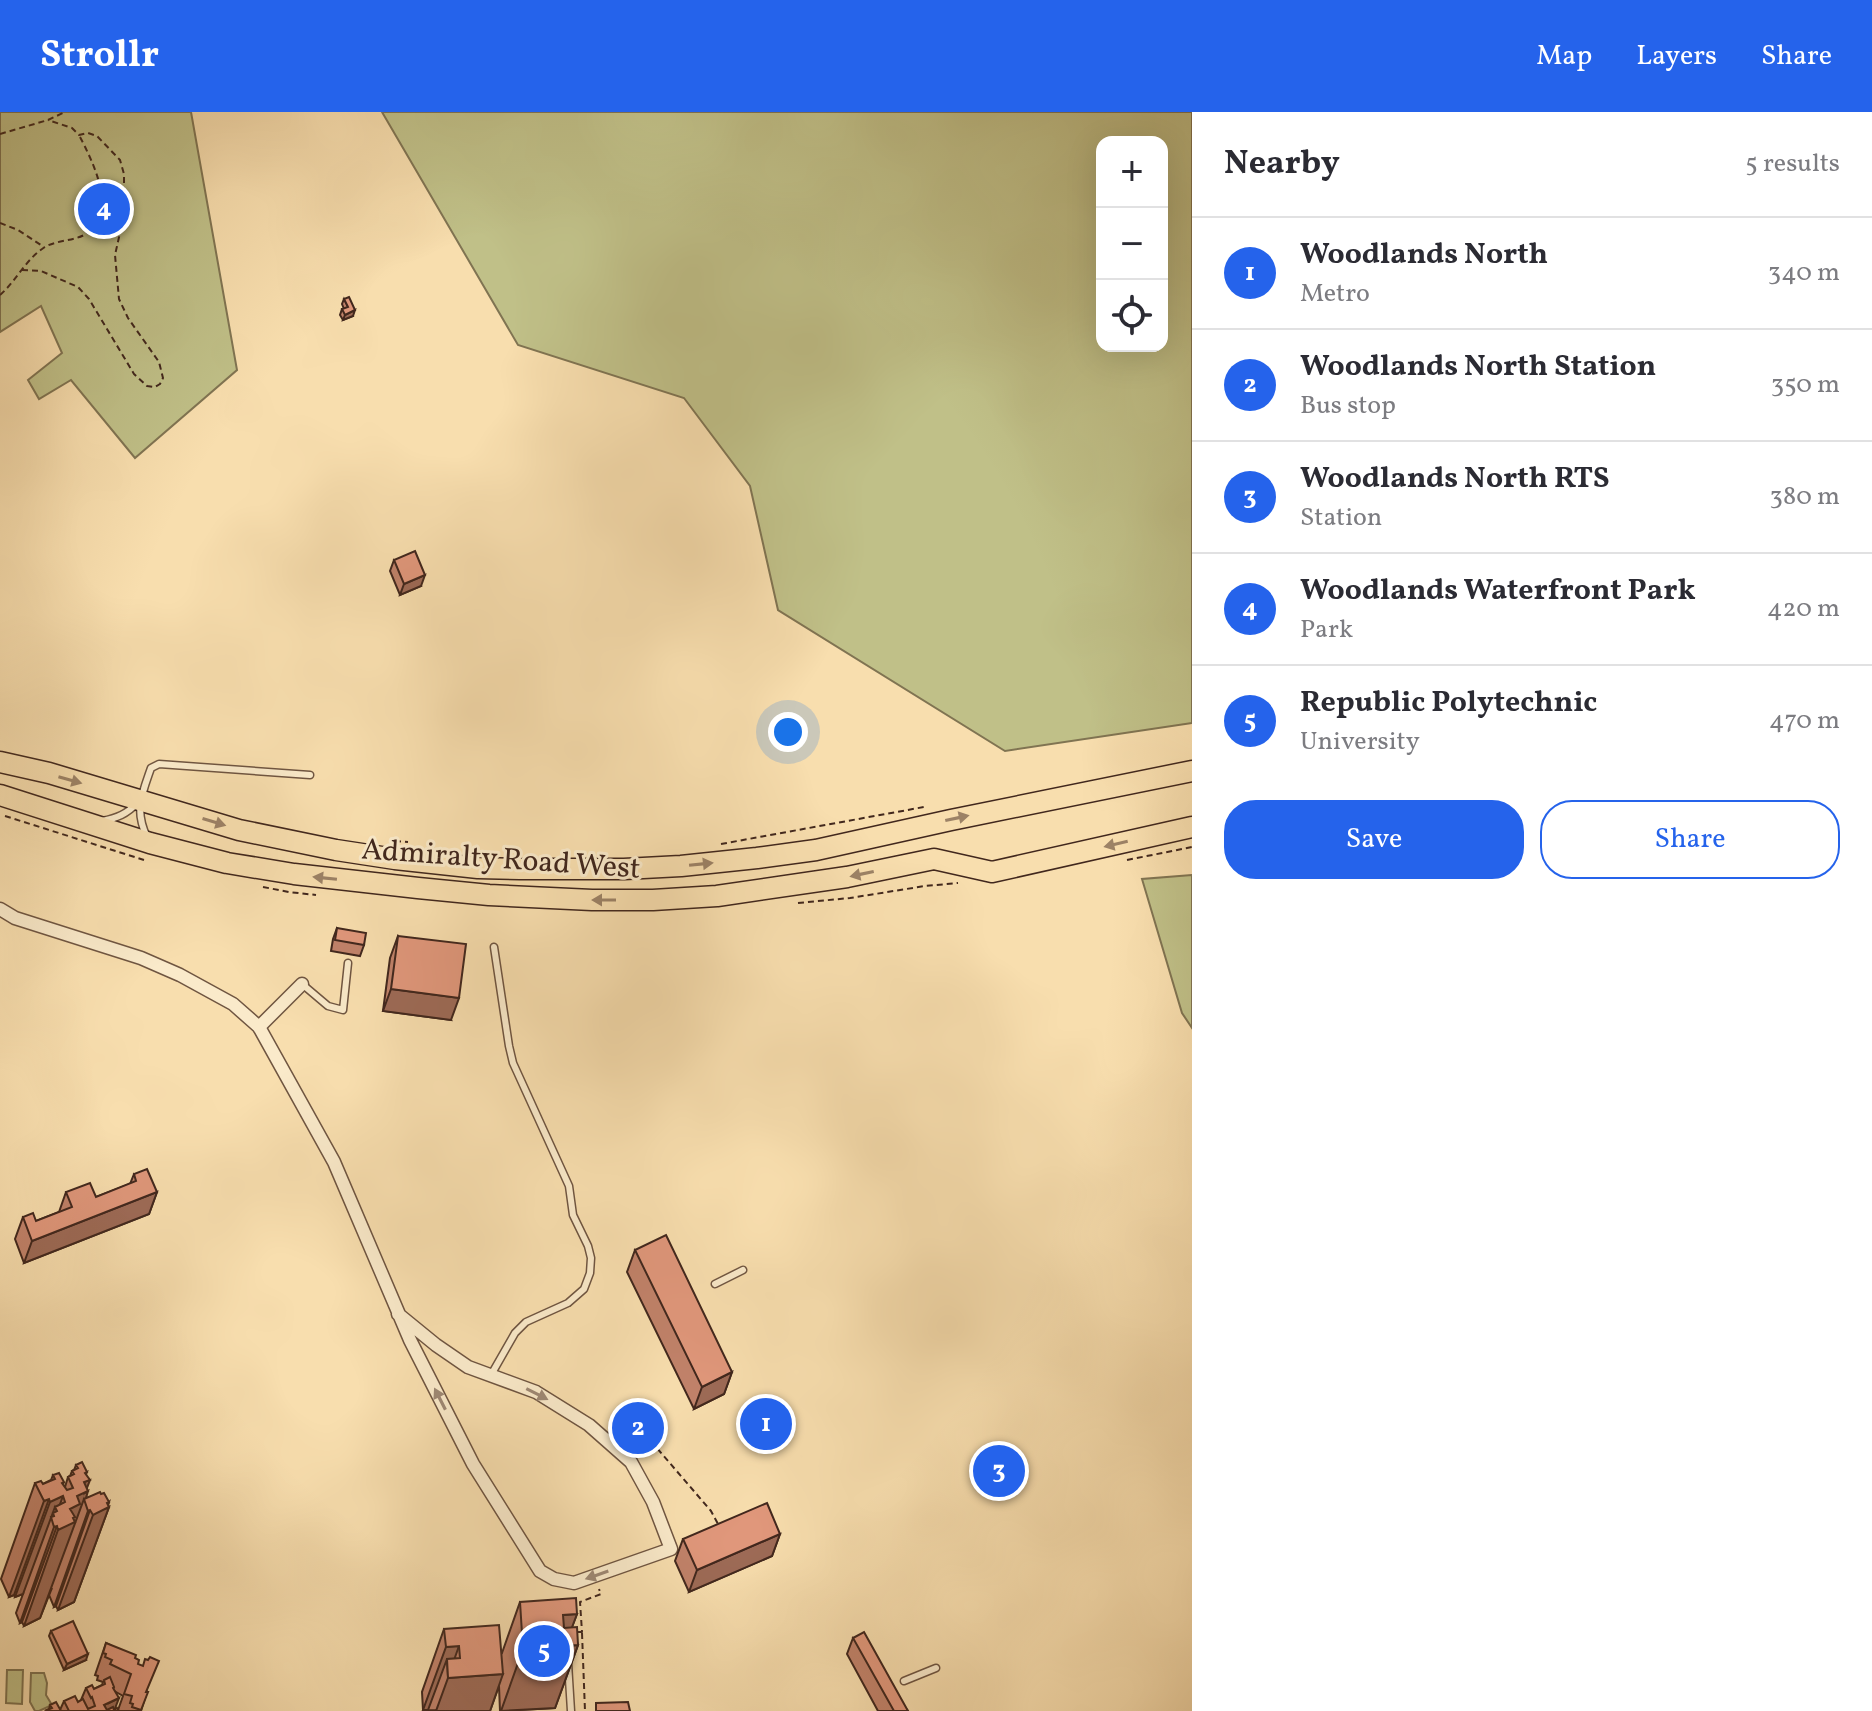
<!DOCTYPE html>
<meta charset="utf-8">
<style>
:root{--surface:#fff;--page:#f2f2f3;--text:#2b2b33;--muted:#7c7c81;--line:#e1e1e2;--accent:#2563eb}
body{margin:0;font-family:Vollkorn,serif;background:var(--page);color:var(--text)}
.controls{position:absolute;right:24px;top:24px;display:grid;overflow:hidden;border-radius:16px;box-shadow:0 8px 32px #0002}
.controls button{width:72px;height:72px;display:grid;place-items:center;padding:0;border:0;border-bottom:2px solid var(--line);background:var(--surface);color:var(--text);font:40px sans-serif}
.you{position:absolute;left:788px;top:620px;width:28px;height:28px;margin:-20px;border:6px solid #fff;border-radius:50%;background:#1a73e8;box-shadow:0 0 0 12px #1a73e833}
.badge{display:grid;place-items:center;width:52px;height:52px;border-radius:50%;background:var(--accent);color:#fff;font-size:26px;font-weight:700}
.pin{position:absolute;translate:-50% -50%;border:4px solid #fff;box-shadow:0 2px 8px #0006}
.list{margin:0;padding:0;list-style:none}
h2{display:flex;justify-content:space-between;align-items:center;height:104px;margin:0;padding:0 32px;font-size:34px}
h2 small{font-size:26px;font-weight:400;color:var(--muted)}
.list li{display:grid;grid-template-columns:52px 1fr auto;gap:24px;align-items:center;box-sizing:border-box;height:112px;padding:0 32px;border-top:2px solid var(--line)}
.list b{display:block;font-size:30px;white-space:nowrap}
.list p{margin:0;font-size:26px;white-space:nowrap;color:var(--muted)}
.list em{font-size:26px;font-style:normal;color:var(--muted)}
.actions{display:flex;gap:16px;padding:24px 32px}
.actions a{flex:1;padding:18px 0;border:2px solid var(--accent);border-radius:32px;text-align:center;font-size:28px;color:var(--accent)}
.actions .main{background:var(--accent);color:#fff}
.icon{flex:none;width:44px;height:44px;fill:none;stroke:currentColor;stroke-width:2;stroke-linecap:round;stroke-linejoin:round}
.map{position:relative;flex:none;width:1192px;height:1599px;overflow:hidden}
header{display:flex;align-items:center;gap:48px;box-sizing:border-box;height:112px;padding:0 40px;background:var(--accent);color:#fff}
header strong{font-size:38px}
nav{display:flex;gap:44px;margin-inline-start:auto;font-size:28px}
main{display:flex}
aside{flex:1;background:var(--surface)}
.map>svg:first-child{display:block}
.green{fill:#c0c088;stroke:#807452;stroke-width:2;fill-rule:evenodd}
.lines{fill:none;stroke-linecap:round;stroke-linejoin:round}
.service-casing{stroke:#6f5541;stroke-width:9}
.minor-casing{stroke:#6f5541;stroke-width:15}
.primary-casing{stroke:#41271d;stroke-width:23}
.path{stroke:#41271d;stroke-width:2;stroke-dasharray:6 4;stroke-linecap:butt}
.service{stroke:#faeaca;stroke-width:6}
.minor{stroke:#faeaca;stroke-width:12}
.primary{stroke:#f8deae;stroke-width:20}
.wall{fill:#c1826a;stroke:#41271d;stroke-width:2;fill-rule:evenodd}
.shaded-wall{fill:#9d6a56;stroke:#41271d;stroke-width:2}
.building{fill:#e0977b;stroke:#41271d;stroke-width:2}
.oneway{fill:#9c8266}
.oneway2{fill:#9e8874}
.labels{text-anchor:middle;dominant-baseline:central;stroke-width:6;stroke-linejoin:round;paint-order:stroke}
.street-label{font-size:30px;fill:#41271d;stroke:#faeaca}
</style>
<header>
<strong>Strollr</strong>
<nav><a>Map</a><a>Layers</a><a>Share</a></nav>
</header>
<main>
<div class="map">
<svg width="1192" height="1599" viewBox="0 0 1192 1599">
<rect width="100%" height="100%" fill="#f8deae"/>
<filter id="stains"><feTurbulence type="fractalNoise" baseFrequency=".0025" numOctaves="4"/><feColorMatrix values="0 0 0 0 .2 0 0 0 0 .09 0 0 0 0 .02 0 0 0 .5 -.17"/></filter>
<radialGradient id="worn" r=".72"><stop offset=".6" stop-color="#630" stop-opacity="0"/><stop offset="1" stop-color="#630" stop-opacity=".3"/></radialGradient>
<g class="green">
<polygon points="0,0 191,0 237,258 135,346 71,268 39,287 28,268 62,241 41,194 0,220"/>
<path d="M382 0H1192V611L1005 639 778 498 750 374 684 286 518 233ZM1102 30H1162V234H1102Z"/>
<polygon points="1192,763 1192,916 1182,901 1142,767"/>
<polygon points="7,1558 23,1558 22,1592 6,1591"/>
<polygon points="31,1561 44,1561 47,1571 46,1583 52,1593 39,1599 35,1599 30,1590"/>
</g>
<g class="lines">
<g class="service-casing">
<g id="service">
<path d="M102 709C117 706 127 702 137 691"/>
<path d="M147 725C134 698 142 682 151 656L159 652 310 663"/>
<polyline points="302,872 328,894 343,898 348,851"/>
<polyline points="715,1172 743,1158"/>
<polyline points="491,1263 515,1221 526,1210 568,1191 584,1177 590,1161 591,1146 588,1134 573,1103 569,1074 513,951 509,934 494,835"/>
<polyline points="568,1551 571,1599"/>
<polyline points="904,1569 936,1556"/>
</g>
</g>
<g class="minor-casing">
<g id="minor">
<polyline points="0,797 15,806 141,846 180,863 233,892 259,915 334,1050 410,1228 473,1352 540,1459 554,1467 574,1471 671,1437 653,1390 631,1350 589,1313 536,1280 468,1255 436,1233 398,1202"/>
<polyline points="259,915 302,872"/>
</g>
</g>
<g class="primary-casing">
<g id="primary">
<polyline points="0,650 49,661 239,718 336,738 395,747 478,756 520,757 624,757 681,754 757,746 816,738 951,708 1192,659"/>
<polyline points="0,683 150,731 227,751 294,762 418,776 489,783 592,788 653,788 717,784 847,765 934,747 992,760 1192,715"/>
</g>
</g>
<g class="path">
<polyline points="0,22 48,8 65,0"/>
<polyline points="0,111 18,118 44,135"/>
<polyline points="22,158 41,159 78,175 89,187 134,262 147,274 155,275 160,272 163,266 159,250 128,206 119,187 115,143 124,103 124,62 120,48 97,24 88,21 79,23 72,16 48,8"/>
<path d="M0 183C16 169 25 149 42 137 55 127 76 130 89 120 118 99 92 48 79 23"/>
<polyline points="5,704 144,748"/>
<polyline points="395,729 408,730"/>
<polyline points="721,732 924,695"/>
<polyline points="1127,748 1192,735"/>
<polyline points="263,775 289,780 316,783"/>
<polyline points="798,791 850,786 925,774 958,771"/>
<polyline points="638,1314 711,1399 718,1412"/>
<polyline points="578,1520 582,1520 580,1490 601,1482 599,1477"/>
<polyline points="582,1521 585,1599"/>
</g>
<use href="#service" class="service"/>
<use href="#minor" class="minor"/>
<use href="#primary" class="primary"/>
</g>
<g class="wall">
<polygon points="344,187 353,204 343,208 340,203 342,197 344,197 342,192"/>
<polygon points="394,448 421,474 400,483 390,459"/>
<polygon points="337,816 364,833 360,844 331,839 333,827"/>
<polygon points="398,824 451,908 383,899 390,846"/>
<polygon points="134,1062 157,1080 149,1102 24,1151 15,1127 23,1105 36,1109 59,1100 66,1080 96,1085 130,1072"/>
<polygon points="635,1138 732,1260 724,1282 694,1297 627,1160"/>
<polygon points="76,1353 86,1362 87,1376 86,1386 101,1382 109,1390 108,1393 109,1395 74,1490 58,1498 56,1494 54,1495 49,1483 52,1476 40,1506 24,1514 22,1510 20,1511 16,1501 23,1482 15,1485 14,1483 9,1485 1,1467 35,1371 43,1372 51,1368 53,1363 65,1375 68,1365 70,1364 72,1359 74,1358"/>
<polygon points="780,1422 772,1444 689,1480 675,1449 683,1427"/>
<polygon points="520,1490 577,1502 572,1515 578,1533 555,1596 500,1599 499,1574 490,1599 423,1598 422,1580 444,1517 502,1541"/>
<polygon points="51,1519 86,1548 64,1558 49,1524"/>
<polygon points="853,1526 908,1599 878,1599 847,1542"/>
<path d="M106 1531 135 1546 138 1552 147 1580 141 1599H45L49 1597 50 1593 60 1598 64 1589 78 1590 81 1588 86 1576 94 1577 102 1573 103 1570 97 1568 98 1564 95 1563ZM116 1580 123 1584 118 1598H115Z"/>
</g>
<g class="shaded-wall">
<polygon points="355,198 353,204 343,208 345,203"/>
<polygon points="425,463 421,474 400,483 404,472"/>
<polygon points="391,877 459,886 451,908 383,899"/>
<polygon points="157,1080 149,1102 24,1151 32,1129"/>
<polygon points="732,1260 724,1282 694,1297 702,1275"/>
<polygon points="87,1360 78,1384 84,1370 90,1368 85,1381 88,1379 85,1389 84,1387 40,1506 24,1514 58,1418 85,1361"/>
<polygon points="64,1370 58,1386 63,1384 53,1411 57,1399 55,1395 23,1482 15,1485 50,1390"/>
<polygon points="49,1387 14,1483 9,1485 44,1389"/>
<polygon points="109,1390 107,1396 109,1395 74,1490 58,1498 93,1403"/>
<polygon points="90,1398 56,1494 54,1495 88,1399"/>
<polygon points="57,1414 22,1510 20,1511 54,1415"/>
<polygon points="780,1422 772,1444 689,1480 697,1458"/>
<polygon points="577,1502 565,1534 578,1533 555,1596 501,1599 523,1537 563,1503"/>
<polygon points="459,1534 448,1565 447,1547 428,1598 423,1598 446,1535"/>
<polygon points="88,1542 86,1548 64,1558 67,1552"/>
<polygon points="503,1562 490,1599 436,1599 448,1566"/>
<polygon points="114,1575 109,1591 119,1586 114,1599 102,1599 113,1576"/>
</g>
<g class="building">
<polygon points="349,185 355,198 345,203 342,197 348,195 344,187"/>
<polygon points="415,439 425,463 404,472 394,448"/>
<polygon points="337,816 366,821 364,833 335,828"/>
<polygon points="398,824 466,832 459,886 391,877"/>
<polygon points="147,1057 157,1080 32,1129 23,1105 33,1101 36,1109 72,1095 66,1080 90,1071 96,1085 136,1069 134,1062"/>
<polygon points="666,1123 732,1260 702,1275 635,1138"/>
<polygon points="82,1350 87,1360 85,1361 90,1368 84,1370 88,1379 77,1384 80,1392 70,1397 75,1405 73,1406 75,1410 58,1418 57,1414 54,1415 51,1405 54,1404 53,1401 57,1399 55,1395 65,1390 63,1384 50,1390 49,1387 44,1389 35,1371 41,1369 43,1372 55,1367 53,1363 59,1361 64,1370 62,1371 67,1378 73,1376 68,1365 74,1362 72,1359 78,1356 76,1353"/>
<polygon points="100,1380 101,1382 104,1381 109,1390 107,1391 109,1395 93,1403 90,1398 88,1399 84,1387"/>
<polygon points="767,1391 780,1422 697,1458 683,1427"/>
<polygon points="576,1486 577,1502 563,1503 564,1516 577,1515 578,1533 523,1537 520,1490"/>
<polygon points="73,1509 88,1542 67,1552 51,1519"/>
<polygon points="499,1513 503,1562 448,1566 447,1547 460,1546 459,1534 446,1535 444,1517"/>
<polygon points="864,1520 908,1599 894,1599 853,1526"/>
<polygon points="106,1531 136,1543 135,1546 139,1548 138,1552 143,1554 145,1547 148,1548 150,1545 159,1549 146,1580 148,1580 141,1598 132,1595 133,1592 130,1591 132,1584 124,1582 131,1562 110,1552 112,1548 105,1545 106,1542 103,1541"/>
<polygon points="110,1565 114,1575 113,1576 119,1586 104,1593 107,1598 113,1595 114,1598 117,1596 119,1599 69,1599 64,1589 75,1584 78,1590 83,1587 88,1597 95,1594 92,1585 91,1586 86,1576 92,1573 94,1577 105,1572 104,1568"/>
<polygon points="56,1590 61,1599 45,1599 52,1596 50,1593"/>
<polygon points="628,1590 630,1599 596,1599 596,1591"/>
</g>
<defs><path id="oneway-solid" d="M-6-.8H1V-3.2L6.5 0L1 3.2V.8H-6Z" transform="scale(2)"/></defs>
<g class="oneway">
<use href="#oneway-solid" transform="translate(70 668) rotate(16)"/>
<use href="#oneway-solid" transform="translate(957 706) rotate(-12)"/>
<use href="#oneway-solid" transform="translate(214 710) rotate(17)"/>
<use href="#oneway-solid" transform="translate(1116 732) rotate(167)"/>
<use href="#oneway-solid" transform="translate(701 752) rotate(-6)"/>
<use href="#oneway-solid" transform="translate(862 762) rotate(168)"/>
<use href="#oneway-solid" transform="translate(325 766) rotate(-174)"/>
<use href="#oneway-solid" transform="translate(604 788) rotate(180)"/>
</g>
<g class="oneway2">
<use href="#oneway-solid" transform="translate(537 1282) rotate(27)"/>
<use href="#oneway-solid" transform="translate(440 1287) rotate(-117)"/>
<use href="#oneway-solid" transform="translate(597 1463) rotate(161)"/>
</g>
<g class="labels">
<g class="street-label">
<text transform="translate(501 748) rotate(4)">Admiralty Road West</text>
</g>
</g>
<rect width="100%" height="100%" filter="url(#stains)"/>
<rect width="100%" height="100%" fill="url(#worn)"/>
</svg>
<div class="controls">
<button>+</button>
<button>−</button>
<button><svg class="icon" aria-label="locate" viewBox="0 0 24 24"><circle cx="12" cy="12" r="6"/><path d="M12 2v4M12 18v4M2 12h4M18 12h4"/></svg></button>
</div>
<div class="you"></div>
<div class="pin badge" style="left:766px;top:1312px">1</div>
<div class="pin badge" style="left:638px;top:1316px">2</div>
<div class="pin badge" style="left:999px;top:1359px">3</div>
<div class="pin badge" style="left:104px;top:97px">4</div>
<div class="pin badge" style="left:544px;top:1539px">5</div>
</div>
<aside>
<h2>Nearby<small>5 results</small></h2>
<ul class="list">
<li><span class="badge">1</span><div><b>Woodlands North</b><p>Metro</p></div><em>340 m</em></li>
<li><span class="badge">2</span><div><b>Woodlands North Station</b><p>Bus stop</p></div><em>350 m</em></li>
<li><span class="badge">3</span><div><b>Woodlands North RTS</b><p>Station</p></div><em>380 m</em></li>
<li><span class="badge">4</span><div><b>Woodlands Waterfront Park</b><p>Park</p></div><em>420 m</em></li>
<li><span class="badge">5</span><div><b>Republic Polytechnic</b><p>University</p></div><em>470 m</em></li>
</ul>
<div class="actions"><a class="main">Save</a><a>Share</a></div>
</aside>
</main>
